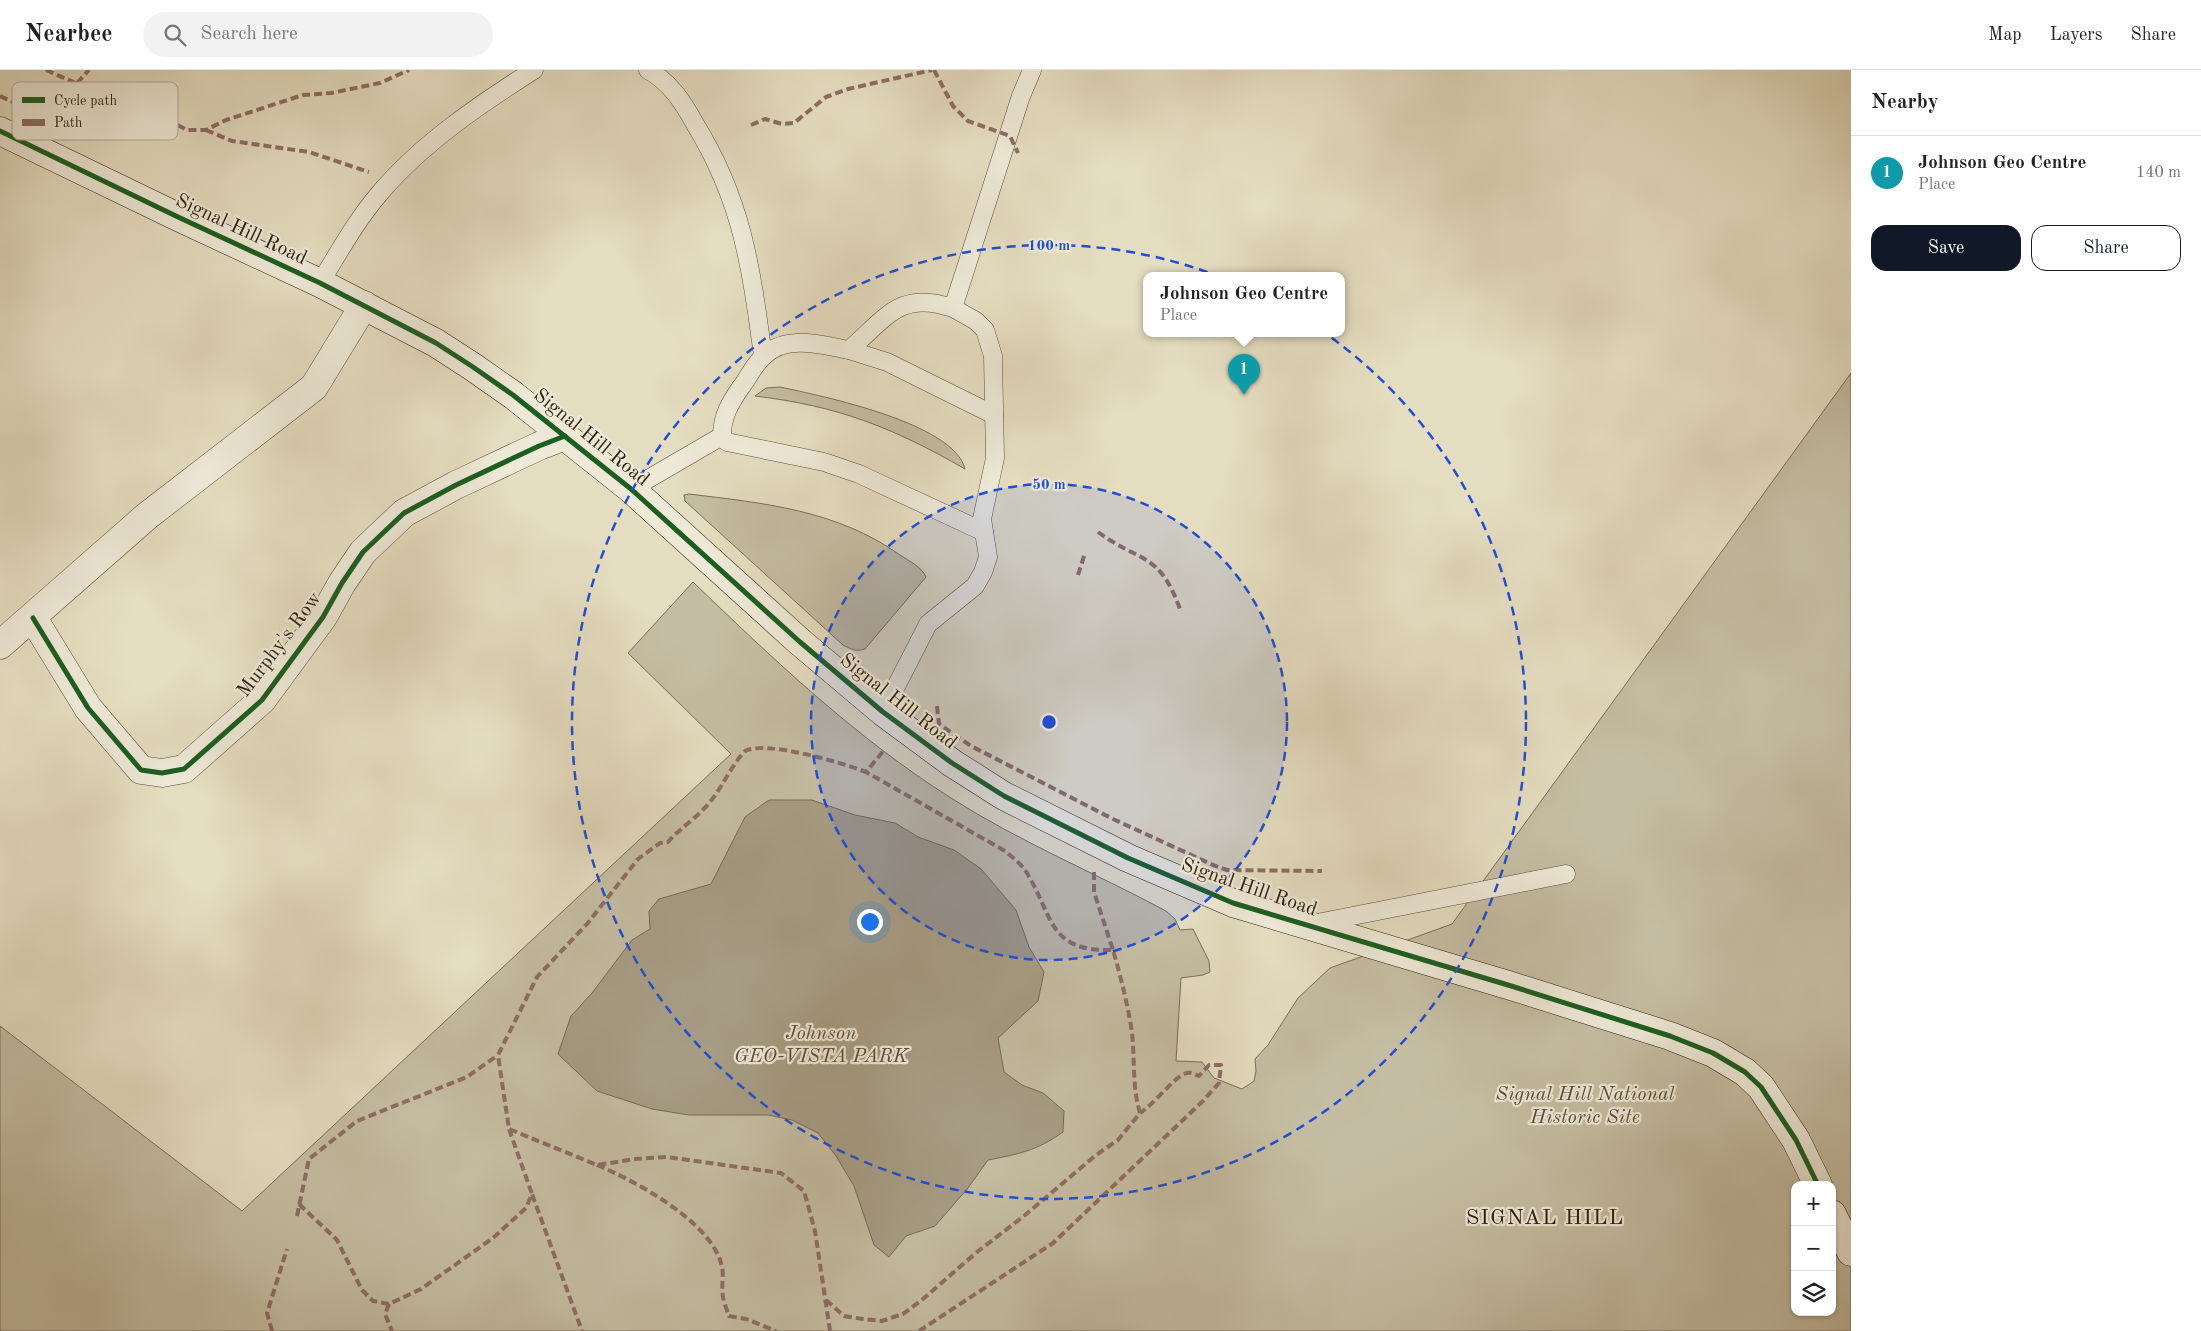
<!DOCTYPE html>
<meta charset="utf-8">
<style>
:root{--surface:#fff;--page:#f2f2f2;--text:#202124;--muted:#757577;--line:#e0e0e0;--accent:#111827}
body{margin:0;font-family:"Old Standard TT",serif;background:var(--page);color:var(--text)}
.controls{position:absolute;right:15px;bottom:15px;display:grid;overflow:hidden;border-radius:10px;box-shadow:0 1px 4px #0004}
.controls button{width:45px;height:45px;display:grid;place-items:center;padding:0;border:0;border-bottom:1px solid var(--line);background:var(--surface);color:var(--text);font:25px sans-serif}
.you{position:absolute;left:869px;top:851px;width:18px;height:18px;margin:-12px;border:4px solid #fff;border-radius:50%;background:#1a73e8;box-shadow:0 0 0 8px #1a73e833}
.badge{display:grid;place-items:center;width:32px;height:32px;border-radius:50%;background:var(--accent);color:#fff;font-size:16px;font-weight:700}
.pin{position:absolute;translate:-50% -41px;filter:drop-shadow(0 1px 2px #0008)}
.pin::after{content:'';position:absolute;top:26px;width:18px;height:15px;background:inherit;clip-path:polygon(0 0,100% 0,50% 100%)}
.popup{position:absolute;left:1143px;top:202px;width:202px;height:65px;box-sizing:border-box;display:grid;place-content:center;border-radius:10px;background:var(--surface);filter:drop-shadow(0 1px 4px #0005);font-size:16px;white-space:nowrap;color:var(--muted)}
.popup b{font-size:19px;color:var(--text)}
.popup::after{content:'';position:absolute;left:50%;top:100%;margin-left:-10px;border:10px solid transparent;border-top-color:var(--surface)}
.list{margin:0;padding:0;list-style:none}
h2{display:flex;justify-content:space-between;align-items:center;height:65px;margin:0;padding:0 20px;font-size:21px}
h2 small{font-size:16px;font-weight:400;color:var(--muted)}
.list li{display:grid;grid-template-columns:32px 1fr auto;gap:15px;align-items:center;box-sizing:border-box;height:75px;padding:0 20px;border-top:1px solid var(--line)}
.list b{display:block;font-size:19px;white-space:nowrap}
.list p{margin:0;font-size:16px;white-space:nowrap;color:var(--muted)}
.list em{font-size:16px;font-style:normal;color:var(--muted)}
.actions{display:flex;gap:10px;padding:15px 20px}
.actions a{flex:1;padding:11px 0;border:1px solid var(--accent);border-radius:15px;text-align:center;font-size:18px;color:var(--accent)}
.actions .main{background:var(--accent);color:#fff}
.icon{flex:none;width:28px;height:28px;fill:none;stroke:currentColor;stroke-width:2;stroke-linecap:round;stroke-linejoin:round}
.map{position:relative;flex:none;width:1851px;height:1261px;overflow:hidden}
header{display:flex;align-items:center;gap:30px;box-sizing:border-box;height:70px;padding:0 25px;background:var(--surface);border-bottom:1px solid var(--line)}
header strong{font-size:24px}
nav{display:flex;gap:28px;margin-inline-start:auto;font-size:18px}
.search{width:350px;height:45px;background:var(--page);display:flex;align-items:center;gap:12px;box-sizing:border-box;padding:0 18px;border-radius:28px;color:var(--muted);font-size:19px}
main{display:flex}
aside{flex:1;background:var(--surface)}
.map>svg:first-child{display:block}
.green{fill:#c5bda3;stroke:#786e59;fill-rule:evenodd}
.water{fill:#a69c84;stroke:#756a55}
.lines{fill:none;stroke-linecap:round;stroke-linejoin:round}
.lane-casing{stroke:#5a4e3c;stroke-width:19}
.street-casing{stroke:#5a4e3c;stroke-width:29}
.secondary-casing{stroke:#2b1f0f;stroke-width:29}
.lane{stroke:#eee9d7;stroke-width:18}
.street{stroke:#eee9d7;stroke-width:28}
.secondary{stroke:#eee9d7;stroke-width:28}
.quiet{stroke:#8d6e63;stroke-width:4;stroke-dasharray:8 4;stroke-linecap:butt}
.cycleway-casing{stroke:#eee9d7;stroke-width:8}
.cycleway{stroke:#1b5e20;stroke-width:5}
.ring{fill:none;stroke:#1d4ed8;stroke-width:2.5;stroke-dasharray:9 6}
.labels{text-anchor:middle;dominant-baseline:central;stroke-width:4.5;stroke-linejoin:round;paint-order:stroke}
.street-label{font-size:20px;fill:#2b1f0f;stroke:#eee9d7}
.park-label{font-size:20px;font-style:italic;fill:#594e3b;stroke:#eee9d7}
.quarter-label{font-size:22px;letter-spacing:1px;fill:#2b1f0f;stroke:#eee9d7}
.key{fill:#eee9d7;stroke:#b4ac9b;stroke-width:1}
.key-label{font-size:14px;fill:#2b1f0f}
.centre{fill:#1d4ed8;stroke:#eee9d7;stroke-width:2.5}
.ring-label{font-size:15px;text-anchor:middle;font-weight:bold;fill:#1d4ed8;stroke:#eee9d7;stroke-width:4.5;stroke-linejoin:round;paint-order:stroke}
</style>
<header>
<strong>Nearbee</strong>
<div class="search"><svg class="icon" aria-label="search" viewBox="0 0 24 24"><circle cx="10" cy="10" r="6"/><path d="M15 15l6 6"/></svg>Search here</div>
<nav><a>Map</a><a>Layers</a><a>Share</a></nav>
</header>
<main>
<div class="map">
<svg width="1851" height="1261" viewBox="0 0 1851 1261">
<rect width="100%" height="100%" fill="#e5ddc1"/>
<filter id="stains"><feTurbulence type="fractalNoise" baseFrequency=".004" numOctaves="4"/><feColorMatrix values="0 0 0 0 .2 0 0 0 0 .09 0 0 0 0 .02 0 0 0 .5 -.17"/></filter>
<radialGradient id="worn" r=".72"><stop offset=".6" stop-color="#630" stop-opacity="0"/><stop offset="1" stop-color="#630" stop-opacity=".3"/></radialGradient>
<g class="green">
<path d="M1851 303V1261H0V956L242 1141 731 684 628 583 693 512C774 590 856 668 951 728 1020 772 1095 803 1166 841L1175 849 1180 860 1193 859 1209 891 1210 902 1203 905 1181 908 1176 991 1202 992 1214 1008 1242 1019 1254 1011 1256 1001 1255 989 1268 975 1298 928 1330 898 1452 854ZM1795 1115H1832V1242H1795Z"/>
<path d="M780 317C822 326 954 353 965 399 892 357 838 336 755 326L766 318Z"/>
<path d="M689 424C763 433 837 440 900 485 909 491 922 497 926 507L865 579C856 582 851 579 843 575L685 431 684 425Z"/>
</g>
<path class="water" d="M769 730H812L855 745 895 753 918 767 954 780 981 799 1016 840 1029 877 1044 902 1038 931 998 968 1004 1002 1022 1015 1043 1023 1064 1041 1063 1062C1036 1081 1019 1084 988 1090L968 1118 935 1156 906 1166 889 1187 874 1175 854 1116 836 1086 818 1063 792 1050 768 1045H689L652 1039 597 1021 558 984 571 946 592 923 632 870 650 859 649 841 659 829 711 814 745 747Z"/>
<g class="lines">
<g class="lane-casing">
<g id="lane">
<path d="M648 0C670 12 683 32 695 54 743 132 751 198 763 286"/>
<path d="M320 213C339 182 356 151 379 124 421 74 480 34 534 0"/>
<path d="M953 238C900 220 887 247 849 280 822 275 786 264 764 286 754 294 749 307 741 317 730 333 722 346 722 366L727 372 824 392 859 404 984 462"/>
<polyline points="849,280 887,292 994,345"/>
<polyline points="631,419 722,366"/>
<polyline points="883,642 928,554 975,516 983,502 988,487 982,449 995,388 993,286 985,260 976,251 953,238 1021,26 1032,0"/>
<polyline points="1312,854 1566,804"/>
</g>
</g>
<g class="street-casing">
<g id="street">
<polyline points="33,548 88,638 141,700 162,703 184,699 262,630 323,547 342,513 363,482 404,443 456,415 539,376 565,366"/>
<polyline points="0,575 147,446 314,317 364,235"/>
</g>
</g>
<g class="secondary-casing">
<g id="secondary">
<polyline points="0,61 178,147 320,213 436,273 473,297 513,325 631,419 800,572 883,642 952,693 1004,726 1128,788 1233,833 1508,915 1670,966 1713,983 1745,1002 1761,1017 1796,1070 1818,1115"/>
<polyline points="1832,1144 1851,1182"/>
</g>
</g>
<use href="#lane" class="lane"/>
<use href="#street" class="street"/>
<use href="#secondary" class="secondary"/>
<g class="quiet">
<polyline points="46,0 89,19 115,22 187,60 206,60 226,50 303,25 331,23 380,13 409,0"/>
<polyline points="934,0 953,36 968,51 1010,66 1018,83"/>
<polyline points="77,13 89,0"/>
<polyline points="0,26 55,52"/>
<polyline points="751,55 765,49 782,54 794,53 826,27 848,19 932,0"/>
<polyline points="206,60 232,71 309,82 369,102"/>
<path d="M1098 462C1140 493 1159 481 1180 539"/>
<polyline points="1078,505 1085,483"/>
<polyline points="937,636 939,654 971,676 1113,749 1213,795 1227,800 1322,801"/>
<polyline points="1094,802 1094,822 1113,880"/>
<polyline points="509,1059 532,1124"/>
<path d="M597 1095C635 1111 713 1152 722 1197 724 1206 721 1217 723 1227 724 1233 727 1240 729 1246L746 1249 776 1261"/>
<polyline points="299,1134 337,1170 362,1220 373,1231 389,1234 421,1219 493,1168 526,1138 532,1124 582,1261"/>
<polyline points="297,1146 309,1089 357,1051 467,1007 498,985"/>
<path d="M826 1230 844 1246 863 1249 882 1251 903 1244 923 1229 977 1182 1024 1146 1096 1085 1118 1070 1140 1043C1132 1017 1135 991 1132 963 1128 935 1121 908 1113 880 1046 882 1054 845 1025 800 1020 793 1012 787 1005 781L866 702"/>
<polyline points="389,1234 385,1244 392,1261"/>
<polyline points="272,1261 267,1243 287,1179"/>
<path d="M830 1261 815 1161 804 1121 781 1103 667 1087 635 1089 597 1095 509 1059 498 985 537 907 587 854 638 789 660 773 668 772C680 758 697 748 710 732 723 716 731 696 745 681 766 670 843 693 866 702L885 679"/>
<path d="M919 1261 1053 1173 1203 1031 1219 1013 1221 995H1209L1199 1006C1194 1004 1190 1001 1184 1004 1174 1008 1153 1035 1140 1043"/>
</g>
<g class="cycleway-casing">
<g id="cycleway">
<polyline points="0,61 178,147 320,213 436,273 473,297 513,325 631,419 800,572 883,642 952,693 1004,726 1128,788 1233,833 1508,915 1670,966 1713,983 1745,1002 1761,1017 1796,1070 1818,1115"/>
<polyline points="33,548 88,638 141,700 162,703 184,699 262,630 323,547 342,513 363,482 404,443 456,415 539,376 565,366"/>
</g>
</g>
<use href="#cycleway" class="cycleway"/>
</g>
<circle cx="1049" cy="652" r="238" fill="#1d4ed8" fill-opacity=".12"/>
<g class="ring">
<circle cx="1049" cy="652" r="238"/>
<circle cx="1049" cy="652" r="477"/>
</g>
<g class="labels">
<g class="street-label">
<text transform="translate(241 160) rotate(25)">Signal Hill Road</text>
<text transform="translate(591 368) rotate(39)">Signal Hill Road</text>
<text transform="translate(280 575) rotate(-53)">Murphy's Row</text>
<text transform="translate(898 632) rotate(38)">Signal Hill Road</text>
<text transform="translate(1249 818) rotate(19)">Signal Hill Road</text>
</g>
<g class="park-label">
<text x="821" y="964">Johnson<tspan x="821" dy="23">GEO-VISTA PARK</tspan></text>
<text x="1585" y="1025">Signal Hill National<tspan x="1585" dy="23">Historic Site</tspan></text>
</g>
<g class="quarter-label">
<text x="1545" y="1148">SIGNAL HILL</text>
</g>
</g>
<rect x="12" y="12" width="166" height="58" rx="8" class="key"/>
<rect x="22" y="27" width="23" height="6" fill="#1b5e20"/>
<rect x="22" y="49" width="23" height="7" fill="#8d6e63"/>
<g class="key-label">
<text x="54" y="35">Cycle path</text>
<text x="54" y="57">Path</text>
</g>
<circle cx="1049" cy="652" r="8" class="centre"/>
<g class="ring-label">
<text x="1049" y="180">100 m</text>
<text x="1049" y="419">50 m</text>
</g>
<rect width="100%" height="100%" filter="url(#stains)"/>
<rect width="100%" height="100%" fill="url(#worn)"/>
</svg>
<div class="controls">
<button>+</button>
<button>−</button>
<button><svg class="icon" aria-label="layers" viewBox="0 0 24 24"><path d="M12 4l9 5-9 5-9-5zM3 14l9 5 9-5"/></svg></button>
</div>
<div class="you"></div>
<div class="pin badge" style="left:1244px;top:325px;background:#0f9aa8">1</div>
<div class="popup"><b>Johnson Geo Centre</b>Place</div>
</div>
<aside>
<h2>Nearby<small></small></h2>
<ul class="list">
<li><span class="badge" style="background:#0f9aa8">1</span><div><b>Johnson Geo Centre</b><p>Place</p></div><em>140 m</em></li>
</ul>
<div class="actions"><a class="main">Save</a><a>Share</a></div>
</aside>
</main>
